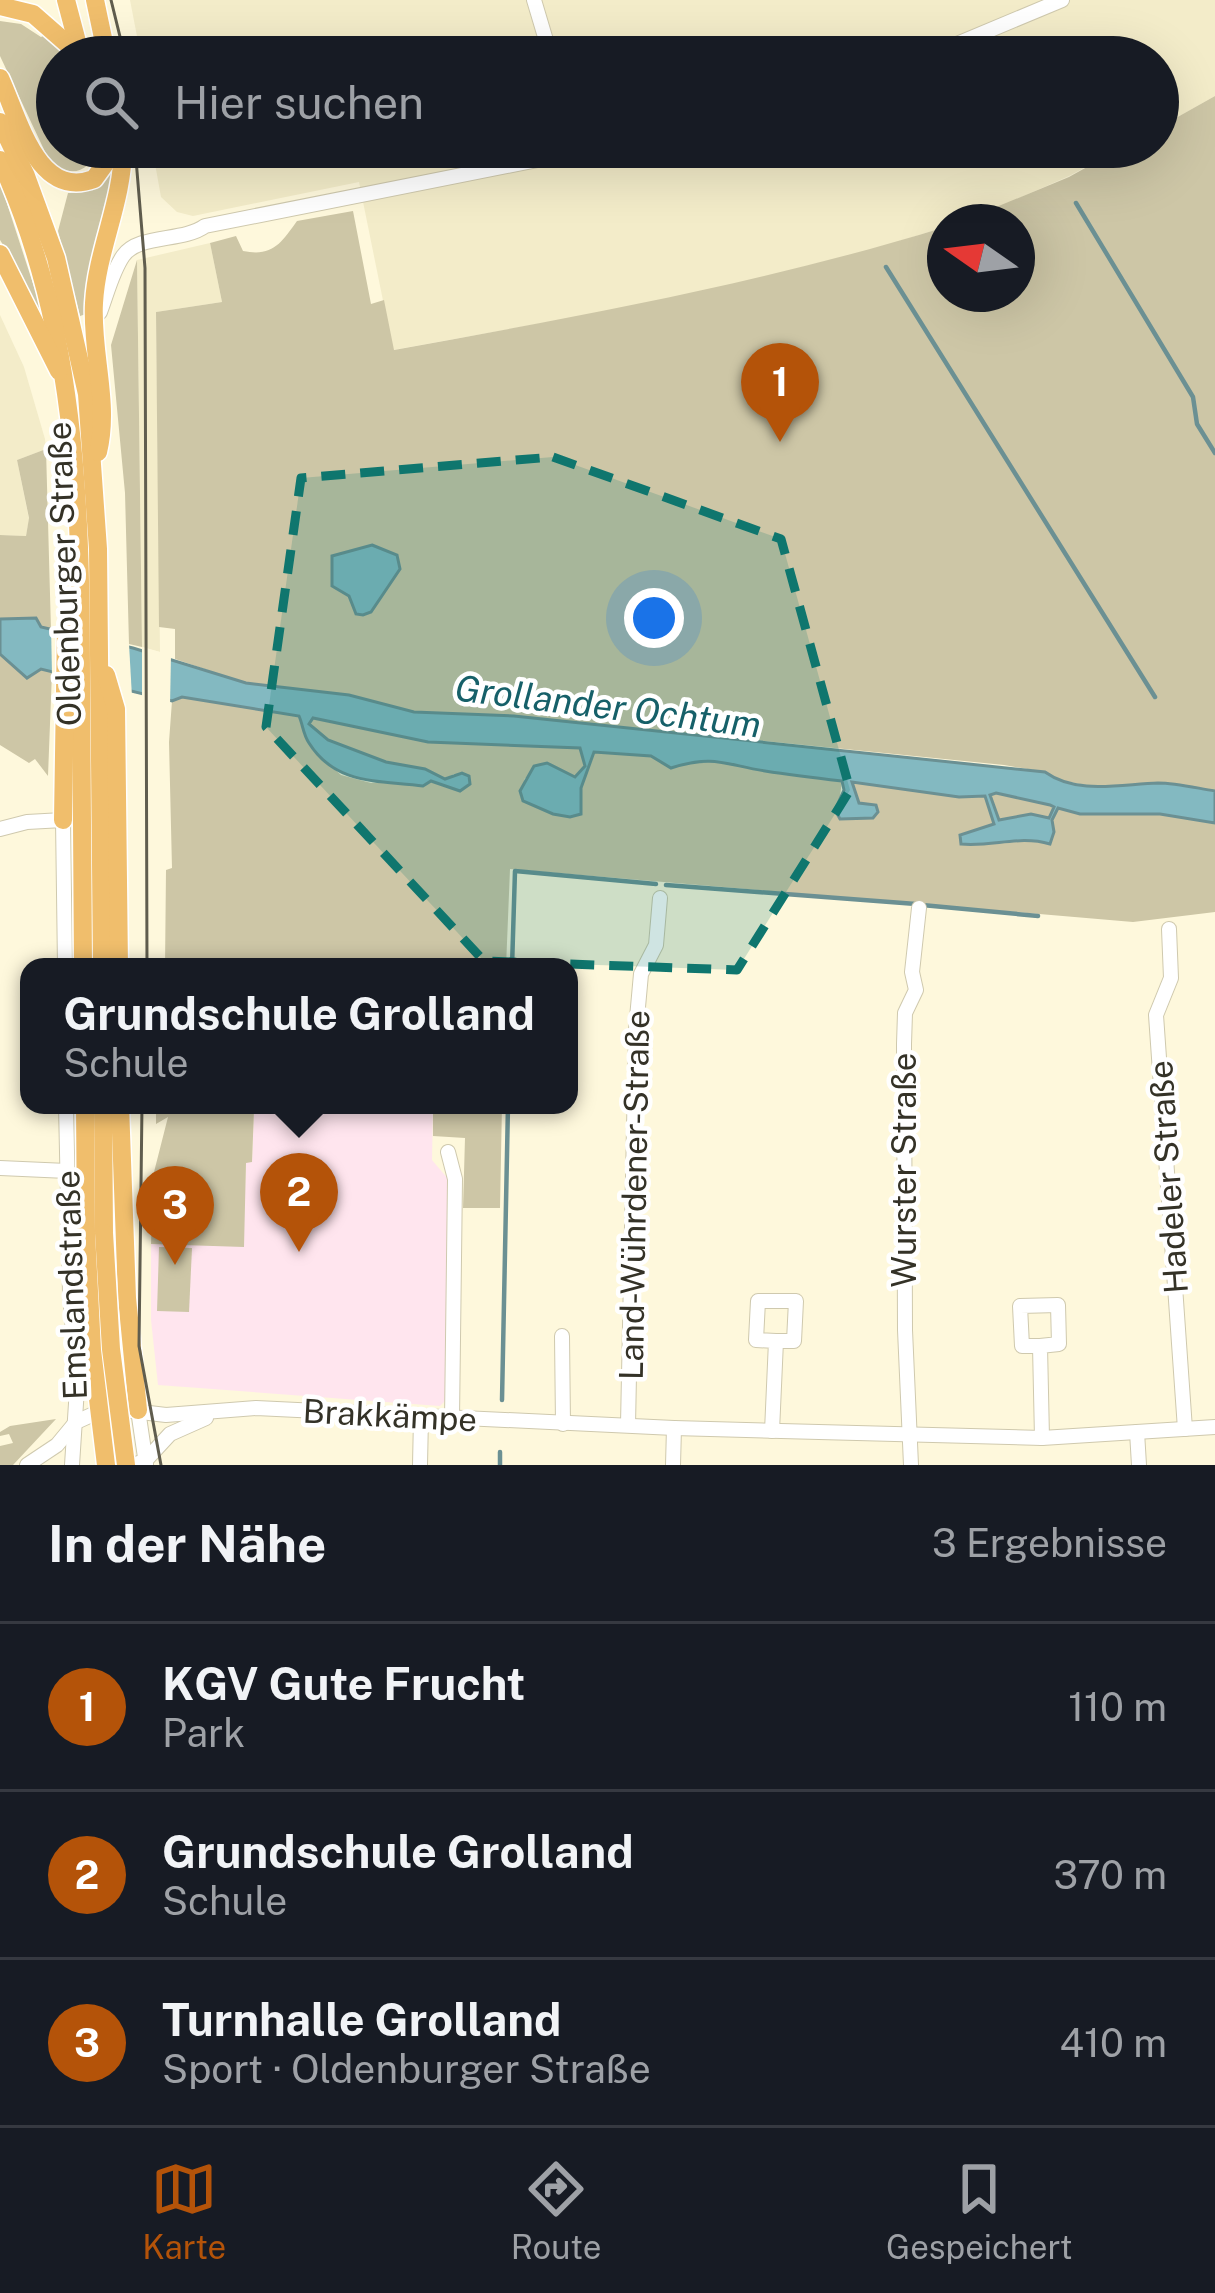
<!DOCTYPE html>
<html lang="de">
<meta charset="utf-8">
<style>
:root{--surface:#171b24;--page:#242831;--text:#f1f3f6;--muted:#9ea1a6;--line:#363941;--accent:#b45309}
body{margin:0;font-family:"Public Sans",sans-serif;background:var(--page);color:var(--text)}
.compass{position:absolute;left:927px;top:204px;width:108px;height:108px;border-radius:50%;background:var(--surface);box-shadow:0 12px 48px #0002;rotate:284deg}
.you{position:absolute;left:654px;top:618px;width:42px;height:42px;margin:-30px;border:9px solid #fff;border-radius:50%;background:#1a73e8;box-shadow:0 0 0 18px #1a73e833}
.badge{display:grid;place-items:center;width:78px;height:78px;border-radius:50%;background:var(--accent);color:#fff;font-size:39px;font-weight:700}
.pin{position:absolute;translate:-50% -99px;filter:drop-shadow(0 3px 6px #0008)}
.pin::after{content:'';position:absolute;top:63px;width:42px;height:36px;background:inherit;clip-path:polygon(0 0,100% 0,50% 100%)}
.popup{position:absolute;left:20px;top:958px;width:558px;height:156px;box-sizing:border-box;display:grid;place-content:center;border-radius:24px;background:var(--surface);filter:drop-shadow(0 3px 9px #0005);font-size:39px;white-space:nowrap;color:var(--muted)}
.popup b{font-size:45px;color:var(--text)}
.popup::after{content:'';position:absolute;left:50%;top:100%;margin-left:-24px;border:24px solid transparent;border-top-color:var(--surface)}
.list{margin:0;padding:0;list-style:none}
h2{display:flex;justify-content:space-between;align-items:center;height:156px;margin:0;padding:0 48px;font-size:51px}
h2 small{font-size:39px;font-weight:400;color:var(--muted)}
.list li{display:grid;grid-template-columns:78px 1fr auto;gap:36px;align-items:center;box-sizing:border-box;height:168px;padding:0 48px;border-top:3px solid var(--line)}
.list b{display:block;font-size:45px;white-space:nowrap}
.list p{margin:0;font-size:39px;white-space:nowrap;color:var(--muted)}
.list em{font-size:39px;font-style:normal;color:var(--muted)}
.icon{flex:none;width:66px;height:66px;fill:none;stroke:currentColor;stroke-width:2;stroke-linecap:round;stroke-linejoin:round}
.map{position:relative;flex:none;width:1215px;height:1465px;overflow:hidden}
.search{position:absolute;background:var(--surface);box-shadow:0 12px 48px #0002;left:36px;right:36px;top:36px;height:132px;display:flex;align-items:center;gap:30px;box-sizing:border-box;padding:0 42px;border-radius:66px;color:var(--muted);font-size:45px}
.sheet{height:660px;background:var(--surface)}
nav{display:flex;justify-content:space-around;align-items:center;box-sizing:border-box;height:168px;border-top:3px solid var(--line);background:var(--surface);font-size:33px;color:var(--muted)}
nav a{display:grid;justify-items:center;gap:6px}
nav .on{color:var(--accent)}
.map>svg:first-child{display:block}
.built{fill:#f3ecc9}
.education{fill:#ffe5ee}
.green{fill:#cdc6a6}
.water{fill:#83b9c1;stroke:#6b9093;stroke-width:3;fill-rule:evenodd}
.pier{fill:#fef8dc}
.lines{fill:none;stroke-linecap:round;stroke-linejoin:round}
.stream{stroke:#6b9093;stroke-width:4.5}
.minor-casing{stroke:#cfc9ae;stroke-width:16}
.highway-casing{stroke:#fff;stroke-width:21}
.minor{stroke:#fff;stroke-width:14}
.highway{stroke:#f0be6c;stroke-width:18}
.tram{stroke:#605d4e;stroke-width:3}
.highway-bridge-casing{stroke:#fff;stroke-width:21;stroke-linecap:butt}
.highway-bridge{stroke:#f0be6c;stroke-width:18}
.marked{fill:#0f766e;fill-opacity:0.2;stroke:#0f766e;stroke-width:9;stroke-dasharray:24 15;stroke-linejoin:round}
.labels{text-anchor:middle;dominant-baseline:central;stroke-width:9;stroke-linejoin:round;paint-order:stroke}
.street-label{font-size:33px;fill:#343227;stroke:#fff}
.water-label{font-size:36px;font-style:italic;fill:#166069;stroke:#fff}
</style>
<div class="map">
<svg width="1215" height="1465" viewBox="0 0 1215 1465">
<rect width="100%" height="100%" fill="#fef8dc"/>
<g class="built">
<polygon points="130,0 1215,0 1215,96 1158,128 1158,57 141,57"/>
<polygon points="152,147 1123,147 1069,176 979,216 945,222 945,227 874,249 676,299 393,350 359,182 193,216 177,212 161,197"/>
<polygon points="210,243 222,302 156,312 160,652 142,647 137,260"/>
<polygon points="0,315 24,367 45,439 46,449 17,460 29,519 26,536 0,535"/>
</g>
<polygon class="education" points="317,1105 433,1105 432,1160 449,1180 445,1401 440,1406 158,1385 151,1320 151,1244 243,1246 246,1162 252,1162 254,1109 311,1110"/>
<g class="green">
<path d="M0 21 21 24 41 37 47 34 70 56 57 57V147H97C91 176 63 179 47 156L0 56Z"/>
<path d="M1215 96V791L1163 783 1100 788 1055 779 1045 772 1004 765 514 716 414 712 349 695 246 683 175 659V629L159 627 156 312 222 302 210 243 236 236 243 251C273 257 281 243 297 221L353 211 371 304 384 300 394 350C580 316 764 283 945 227V294H1017V222H960L1069 177 1123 147H1158V128Z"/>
<path d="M114 159C116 212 81 261 86 314L80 316 58 231 68 193C93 191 107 184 114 159Z"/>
<polygon points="0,182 50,336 21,273 0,240"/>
<polygon points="137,260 142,647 129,644 125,493 111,345"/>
<polygon points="46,449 51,630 40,627 36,618 0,619 0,535 26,536 29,518 17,460"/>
<polygon points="0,654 16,664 52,672 48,776 35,759 29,763 0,745"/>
<path d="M182 697 299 716 314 750 341 775 371 783 402 781 416 786 431 781 460 791 454 774 445 779C439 778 434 774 428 771 423 769 414 769 408 768 384 764 323 743 309 724L313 718 428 742 580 748 585 766 575 777 525 778 520 796C540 815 556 813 582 806L581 788 593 752 651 756 671 768C715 754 726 765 765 771 791 775 817 778 842 781L839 803 848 817 873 819 878 812 859 804 851 782 959 797 986 796 994 824 960 834 961 843C990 847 1015 834 1043 842L1054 832 1052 821 1058 808 1080 814H1160L1215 823V912L1133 922 510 869 506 967H165L166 870 172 868 169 742 172 701Z"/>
<polygon points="996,793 1054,806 1049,818 998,820 990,794"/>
<polygon points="156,1105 317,1105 312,1110 254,1110 252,1162 246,1163 244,1247 151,1244 153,1176 168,1117 156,1124"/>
<polygon points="433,1105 502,1105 500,1208 463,1208 465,1138 433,1136"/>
<polygon points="159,1247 192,1248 189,1312 157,1311"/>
<polygon points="56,1419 13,1465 0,1465 0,1446 13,1443 9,1434 0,1436 0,1432 10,1426"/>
</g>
<g class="water">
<polygon points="372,545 397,555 400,569 371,612 363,615 356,614 349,596 332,586 332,556"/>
<path d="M36 618 41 627 133 648 246 683 349 695 414 712 514 716 1045 772C1077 795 1121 784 1158 783 1176 783 1196 788 1215 791V823L1160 814H1080L1058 808 1052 820 1054 832 1050 844C1019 835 993 847 961 844L960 835 994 824 985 796 959 797 852 782 859 803 876 805 878 812 873 818 840 819 835 810 844 790 842 781C816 778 791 775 765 771 726 765 714 754 671 768L651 756 594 752 581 788V814L570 817 553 814 523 801 520 791 534 766 547 763 575 777 585 766 580 748 428 742 313 718 309 724 328 740 386 762 425 769 445 779 462 773 469 776 470 784 460 791 431 781 423 786C380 780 336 786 309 743 303 734 303 725 299 716L182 697 172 701 41 669 27 678 0 654V619ZM996 793 1050 805 1054 807 1049 818 1031 814 999 820 990 795Z"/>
</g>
<g class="pier">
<polygon points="51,624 129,644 132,697 52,676"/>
<polygon points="142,647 171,655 170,706 142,699"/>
</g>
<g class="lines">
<g class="stream">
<polyline points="1076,203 1193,397 1197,424 1215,453"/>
<polyline points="886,267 1155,697"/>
<polyline points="666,885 916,904"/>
<polyline points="922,905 1038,916"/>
<polyline points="512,967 515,871 656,884"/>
<polyline points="502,1400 508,1105"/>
<polyline points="500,1465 500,1452"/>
</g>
<g class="minor-casing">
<g id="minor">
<polyline points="534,0 551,57"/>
<polyline points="926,57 1062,0"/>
<path d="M94 318 100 312C107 294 112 272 123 256 138 234 183 242 205 226L603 147"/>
<polyline points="0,829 27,822 63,820 65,967"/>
<polyline points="1169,929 1171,978 1156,1015 1185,1429"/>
<polyline points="66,1105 70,1293 77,1388 72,1465"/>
<polyline points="448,1152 455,1179 452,1419"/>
<polyline points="0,1168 67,1171"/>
<polyline points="562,1336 563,1424"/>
<polyline points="1040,1346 1022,1346 1020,1306 1058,1305 1059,1344 1040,1346 1042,1438"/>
<polyline points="138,1410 146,1464"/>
<polyline points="628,1425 636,1029 641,974 656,945 660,898"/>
<polyline points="772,1431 776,1341 794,1341 796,1301 758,1301 756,1340 776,1341"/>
<polyline points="1137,1432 1139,1465"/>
<polyline points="27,1465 57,1445 76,1422 107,1408 166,1415 256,1408 674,1428 1042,1438 1215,1427"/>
<polyline points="134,1465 146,1460 170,1434 206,1418"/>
<polyline points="420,1465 421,1418"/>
<polyline points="673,1465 674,1428"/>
<polyline points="911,1465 905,1330 904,1044 905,1013 916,990 912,972 919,908"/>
</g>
</g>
<g class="highway-casing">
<g id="highway">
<polyline points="66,0 80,53"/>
<polyline points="95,0 107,57"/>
<polyline points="0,6 33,14 81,56"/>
<path d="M0 78C19 119 37 200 94 179L107 161 108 147"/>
<polyline points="0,122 26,176 56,258 87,394 98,549 102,967"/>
<path d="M0 160C76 326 81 503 81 682 82 777 82 872 83 967"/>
<polyline points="0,254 59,371"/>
<path d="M98 452C110 403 91 353 94 303 97 249 123 202 123 147"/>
<polyline points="106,675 116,709 119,967"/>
<polyline points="63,820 66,628 73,601"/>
<polyline points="85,1105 86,1233"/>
<polyline points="103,1105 104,1233"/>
<polyline points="120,1105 127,1298 138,1410"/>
</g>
</g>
<use href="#minor" class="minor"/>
<use href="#highway" class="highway"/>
<g class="tram">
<polyline points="111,0 125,57"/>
<polyline points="135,147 145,268 147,967"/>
<polyline points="142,1105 139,1346 161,1465"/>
</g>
<g class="highway-bridge-casing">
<g id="highway-bridge">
<polyline points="86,1233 92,1350 106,1465"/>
<polyline points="104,1233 111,1349 126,1465"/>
</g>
</g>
<use href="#highway-bridge" class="highway-bridge"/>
</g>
<path class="marked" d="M553 457 781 539 850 790 737 970 484 961 266 727 301 478Z"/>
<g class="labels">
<g class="street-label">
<text transform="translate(64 574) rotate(-92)">Oldenburger Straße</text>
<text transform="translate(904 1170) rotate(-90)">Wurster Straße</text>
<text transform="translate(1168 1177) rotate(-94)">Hadeler Straße</text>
<text transform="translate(634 1195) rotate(-89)">Land-Wührdener-Straße</text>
<text transform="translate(71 1285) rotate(-92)">Emslandstraße</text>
<text transform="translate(390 1415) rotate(3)">Brakkämpe</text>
</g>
<g class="water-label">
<text transform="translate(608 706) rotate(7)">Grollander Ochtum</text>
</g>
</g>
</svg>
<svg class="compass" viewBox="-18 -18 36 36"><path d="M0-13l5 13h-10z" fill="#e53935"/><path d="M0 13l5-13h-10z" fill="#9ea1a6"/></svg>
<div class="you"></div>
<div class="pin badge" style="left:780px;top:442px">1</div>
<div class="pin badge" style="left:299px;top:1252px">2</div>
<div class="popup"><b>Grundschule Grolland</b>Schule</div>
<div class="pin badge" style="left:175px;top:1265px">3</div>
<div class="search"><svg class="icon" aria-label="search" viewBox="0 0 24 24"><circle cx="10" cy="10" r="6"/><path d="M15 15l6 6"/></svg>Hier suchen</div>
</div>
<section class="sheet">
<h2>In der Nähe<small>3 Ergebnisse</small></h2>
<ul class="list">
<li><span class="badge">1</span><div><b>KGV Gute Frucht</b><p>Park</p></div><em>110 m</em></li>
<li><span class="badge">2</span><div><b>Grundschule Grolland</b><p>Schule</p></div><em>370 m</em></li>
<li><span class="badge">3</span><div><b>Turnhalle Grolland</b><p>Sport · Oldenburger Straße</p></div><em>410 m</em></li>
</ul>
</section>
<nav>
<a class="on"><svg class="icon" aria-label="map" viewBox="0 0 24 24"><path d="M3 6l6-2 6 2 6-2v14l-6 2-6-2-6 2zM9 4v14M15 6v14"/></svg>Karte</a>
<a><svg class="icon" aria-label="directions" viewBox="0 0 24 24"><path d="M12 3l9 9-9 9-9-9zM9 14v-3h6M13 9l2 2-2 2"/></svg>Route</a>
<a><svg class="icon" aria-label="saved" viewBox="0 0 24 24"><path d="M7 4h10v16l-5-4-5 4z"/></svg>Gespeichert</a>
</nav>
